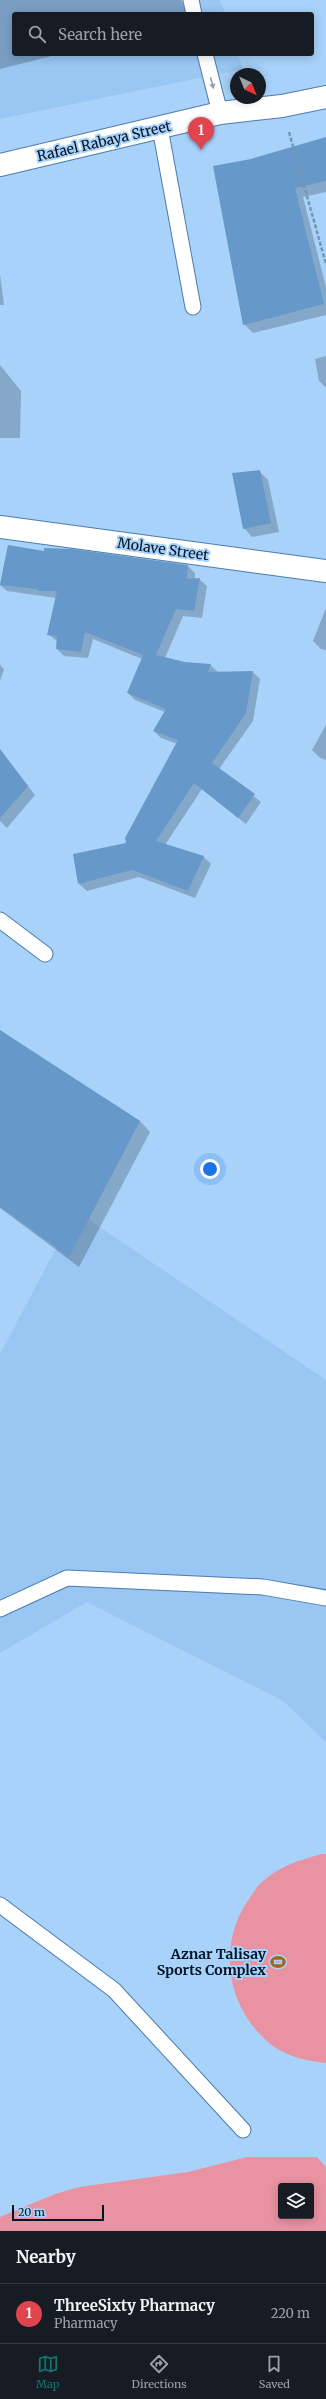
<!DOCTYPE html>
<style>
:root{--surface:#171b24;--page:#242831;--text:#f1f3f6;--muted:#9ea1a6;--line:#363941;--accent:#0f766e}
body{margin:0;font-family:Merriweather,serif;background:var(--page);color:var(--text)}
.controls{position:absolute;right:12px;bottom:12px;display:grid;overflow:hidden;border-radius:4px;box-shadow:0 2px 10px #0003}
.controls button{width:36px;height:36px;display:grid;place-items:center;padding:0;border:0;border-bottom:1px solid var(--line);background:var(--surface);color:var(--text);font:20px sans-serif}
.compass{position:absolute;left:230px;top:68px;width:36px;height:36px;border-radius:50%;background:var(--surface);box-shadow:0 2px 10px #0003;rotate:137deg}
.scale{position:absolute;left:12px;bottom:10px;width:92px;box-sizing:border-box;padding-left:4px;border:2px solid #011324;border-top:0;font-size:11px;line-height:14px;white-space:nowrap;color:#011324;-webkit-text-stroke:3px #a8d2fa;paint-order:stroke}
.you{position:absolute;left:210px;top:1169px;width:14px;height:14px;margin:-10px;border:3px solid #fff;border-radius:50%;background:#1a73e8;box-shadow:0 0 0 6px #1a73e833}
.badge{display:grid;place-items:center;width:26px;height:26px;border-radius:50%;background:var(--accent);color:#fff;font-size:13px;font-weight:700}
.pin{position:absolute;translate:-50% -33px;filter:drop-shadow(0 1px 2px #0008)}
.pin::after{content:'';position:absolute;top:21px;width:14px;height:12px;background:inherit;clip-path:polygon(0 0,100% 0,50% 100%)}
.list{margin:0;padding:0;list-style:none}
h2{display:flex;justify-content:space-between;align-items:center;height:52px;margin:0;padding:0 16px;font-size:17px}
h2 small{font-size:13px;font-weight:400;color:var(--muted)}
.list li{display:grid;grid-template-columns:26px 1fr auto;gap:12px;align-items:center;box-sizing:border-box;height:60px;padding:0 16px;border-top:1px solid var(--line)}
.list b{display:block;font-size:15px;white-space:nowrap}
.list p{margin:0;font-size:13px;white-space:nowrap;color:var(--muted)}
.list em{font-size:13px;font-style:normal;color:var(--muted)}
.icon{flex:none;width:22px;height:22px;fill:none;stroke:currentColor;stroke-width:2;stroke-linecap:round;stroke-linejoin:round}
.map{position:relative;flex:none;width:326px;height:2231px;overflow:hidden}
.search{position:absolute;background:var(--surface);box-shadow:0 2px 10px #0003;left:12px;right:12px;top:12px;height:44px;display:flex;align-items:center;gap:10px;box-sizing:border-box;padding:0 14px;border-radius:4px;color:var(--muted);font-size:15px}
.sheet{height:112px;background:var(--surface)}
nav{display:flex;justify-content:space-around;align-items:center;box-sizing:border-box;height:56px;border-top:1px solid var(--line);background:var(--surface);font-size:11px;color:var(--muted)}
nav a{display:grid;justify-items:center;gap:2px}
nav .on{color:var(--accent)}
.map>svg:first-child{display:block}
.built{fill:#99c6f3}
.green{fill:#e992a2;fill-rule:evenodd}
.shadow{fill:#0003}
.building{fill:#6699c9}
.lines{fill:none;stroke-linecap:round;stroke-linejoin:round}
.service-casing{stroke:#4b7cab;stroke-width:17}
.minor-casing{stroke:#4b7cab;stroke-width:24}
.secondary-casing{stroke:#4b7cab;stroke-width:24}
.path{stroke:#7395b6;stroke-width:2.5;stroke-dasharray:4 2;stroke-linecap:butt}
.service{stroke:#fff;stroke-width:15}
.minor{stroke:#fff;stroke-width:22}
.secondary{stroke:#fff;stroke-width:22}
.oneway{fill:#99a1a7}
.labels{text-anchor:middle;dominant-baseline:central;stroke-width:4;stroke-linejoin:round;paint-order:stroke}
.street-label{font-size:14px;fill:#011324;stroke:#a8d2fa}
.poi-label{font-size:14px;font-weight:bold;fill:#011324;stroke:#a8d2fa;text-anchor:end}
</style>
<div class="map">
<svg width="326" height="2231" viewBox="0 0 326 2231">
<rect width="100%" height="100%" fill="#a8d2fa"/>
<g class="built">
<polygon points="0,0 220,0 225,14 14,14 14,54 238,54 243,69 0,119"/>
<polygon points="76,1211 326,1380 326,1742 283,1701 87,1602 0,1653 0,1354"/>
</g>
<g class="green">
<path d="M322 1854H326V2063C306 2061 283 2056 267 2041 225 2004 217 1942 251 1896 254 1892 257 1886 262 1882 279 1866 300 1860 322 1854Z"/>
<path d="M247 2157H317L326 2167V2231H0V2217L55 2194 79 2187 188 2172ZM281 2186H311V2216H281Z"/>
</g>
<g class="shadow">
<polygon points="0,0 181,0 187,14 14,14 14,54 60,54 0,69"/>
<polygon points="326,139 326,192 303,197 326,287 326,315 253,333 244,324 252,159"/>
<polygon points="0,274 4,305 0,305"/>
<polygon points="326,356 326,388 319,381 315,359"/>
<polygon points="0,365 21,391 20,438 0,438"/>
<polygon points="259,471 268,480 279,532 252,537 244,528"/>
<polygon points="8,546 45,552 188,566 195,573 195,579 199,579 207,586 202,618 183,616 165,658 185,663 210,665 218,672 253,672 260,679 253,721 219,769 261,802 246,824 202,789 165,845 204,857 211,864 195,898 139,877 87,891 79,884 127,844 178,744 161,738 154,731 165,712 135,700 128,693 142,659 93,639 88,658 64,656 57,649 58,642 48,634 56,598 7,591 0,585"/>
<polygon points="326,608 326,650 321,649 313,641"/>
<polygon points="0,665 4,669 0,681"/>
<polygon points="326,725 326,760 320,758 312,750"/>
<polygon points="2,753 35,795 7,828 0,821 0,754"/>
<polygon points="0,1031 140,1121 150,1132 79,1267 0,1208"/>
</g>
<g class="building">
<polygon points="326,137 326,181 295,188 324,304 243,325 213,166 251,159"/>
<polygon points="260,470 271,523 243,529 232,473"/>
<polygon points="8,545 44,551 44,548 72,549 188,565 187,579 200,578 194,611 176,609 156,655 185,662 211,664 208,672 253,671 246,713 212,763 255,794 238,818 194,783 156,841 204,856 188,891 132,870 78,884 73,854 126,843 125,838 178,740 153,731 166,709 127,693 143,655 85,632 81,652 56,649 57,636 47,635 57,591 38,591 38,589 0,585"/>
<polygon points="0,749 28,786 0,818"/>
<polygon points="0,1030 140,1121 69,1257 0,1207"/>
</g>
<g class="lines">
<g class="service-casing">
<g id="service">
<polyline points="191,0 194,14"/>
<polyline points="205,54 220,113"/>
<polyline points="160,128 193,307"/>
<polyline points="0,920 45,954"/>
<polyline points="0,1609 67,1578 263,1587 326,1598"/>
<polyline points="0,1905 114,1990 243,2130"/>
</g>
</g>
<g class="minor-casing">
<polyline id="minor" points="0,527 326,571"/>
</g>
<g class="secondary-casing">
<polyline id="secondary" points="0,165 220,113 282,106 326,97"/>
</g>
<polyline class="path" points="289,132 326,264"/>
<use href="#service" class="service"/>
<use href="#minor" class="minor"/>
<use href="#secondary" class="secondary"/>
</g>
<defs><path id="oneway-solid" d="M-6-.8H1V-3.2L6.5 0L1 3.2V.8H-6Z"/></defs>
<use class="oneway" href="#oneway-solid" transform="translate(212 83) rotate(75)"/>
<defs>
<g id="stadium-bare" transform="scale(1.2)"><path d="M0-5a6.5 5 0 1 0 0 10a6.5 5 0 1 0 0-10ZM-3.5-1.8h7v3.6h-7Z" fill="#9e6722" stroke="#a8d2fa" stroke-width="2.5" paint-order="stroke"/></g>
</defs>
<g fill-rule="evenodd">
<use href="#stadium-bare" x="278" y="1962"/>
</g>
<g class="labels">
<g class="street-label">
<text transform="translate(104 141) rotate(-13)">Rafael Rabaya Street</text>
<text transform="translate(163 549) rotate(8)">Molave Street</text>
</g>
<g class="poi-label">
<text x="266" y="1954">Aznar Talisay<tspan x="266" dy="16">Sports Complex</tspan></text>
</g>
</g>
</svg>
<div class="controls">
<button><svg class="icon" aria-label="layers" viewBox="0 0 24 24"><path d="M12 4l9 5-9 5-9-5zM3 14l9 5 9-5"/></svg></button>
</div>
<svg class="compass" viewBox="-18 -18 36 36"><path d="M0-13l5 13h-10z" fill="#e53935"/><path d="M0 13l5-13h-10z" fill="#9ea1a6"/></svg>
<div class="scale">20 m</div>
<div class="you"></div>
<div class="pin badge" style="left:201px;top:150px;background:#e0444e">1</div>
<div class="search"><svg class="icon" aria-label="search" viewBox="0 0 24 24"><circle cx="10" cy="10" r="6"/><path d="M15 15l6 6"/></svg>Search here</div>
</div>
<section class="sheet">
<h2>Nearby<small></small></h2>
<ul class="list">
<li><span class="badge" style="background:#e0444e">1</span><div><b>ThreeSixty Pharmacy</b><p>Pharmacy</p></div><em>220 m</em></li>
</ul>
</section>
<nav>
<a class="on"><svg class="icon" aria-label="map" viewBox="0 0 24 24"><path d="M3 6l6-2 6 2 6-2v14l-6 2-6-2-6 2zM9 4v14M15 6v14"/></svg>Map</a>
<a><svg class="icon" aria-label="directions" viewBox="0 0 24 24"><path d="M12 3l9 9-9 9-9-9zM9 14v-3h6M13 9l2 2-2 2"/></svg>Directions</a>
<a><svg class="icon" aria-label="saved" viewBox="0 0 24 24"><path d="M7 4h10v16l-5-4-5 4z"/></svg>Saved</a>
</nav>
